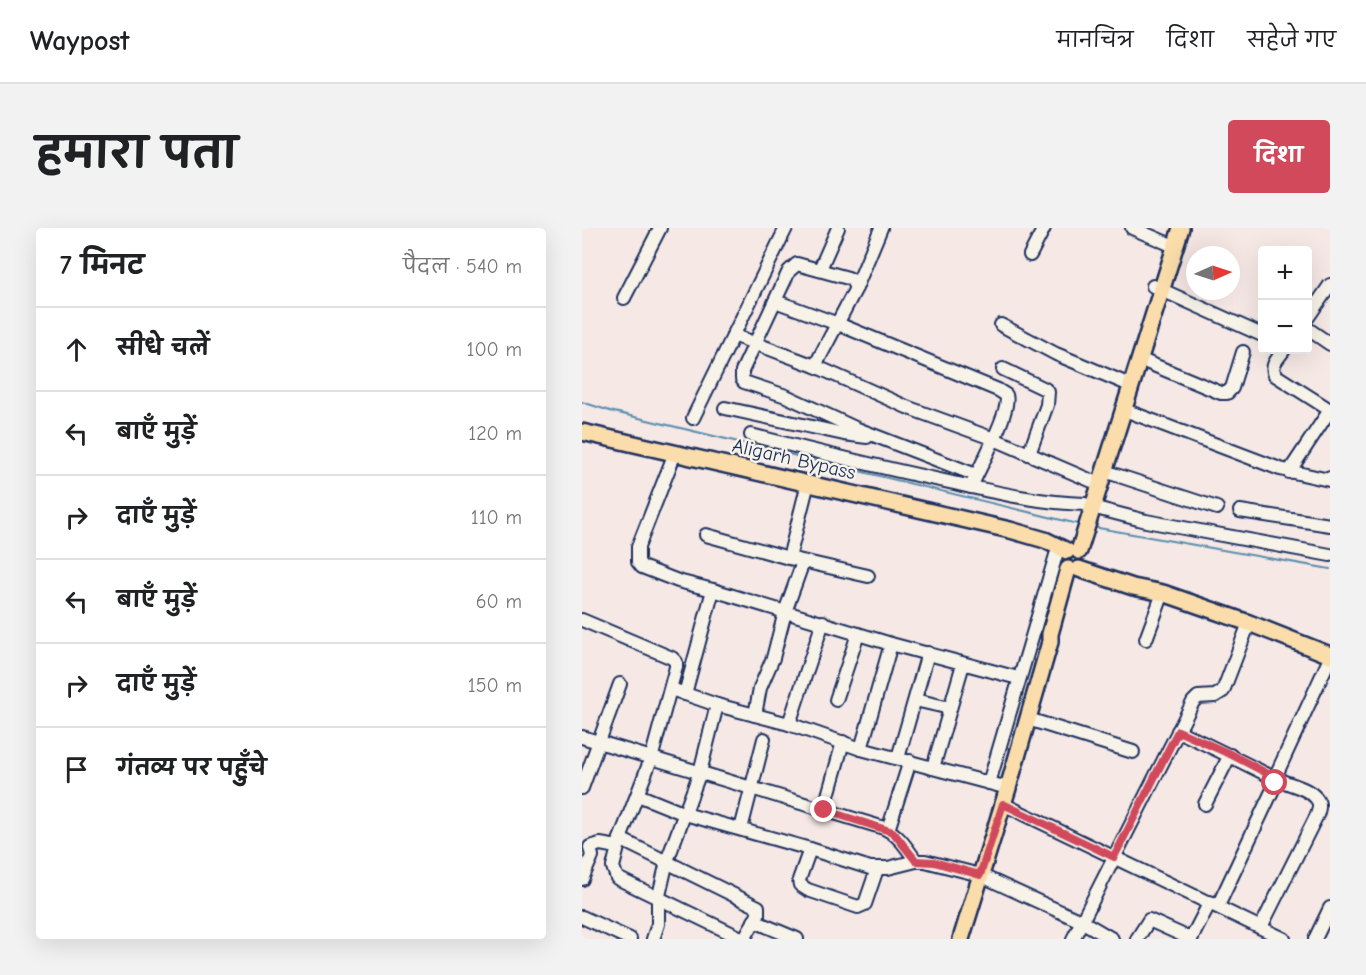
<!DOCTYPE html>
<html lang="hi">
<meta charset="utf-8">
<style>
:root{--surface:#fff;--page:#f2f2f2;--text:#202124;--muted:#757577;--line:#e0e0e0;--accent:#d1495b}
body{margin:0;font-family:"Comic Neue","Playpen Sans Deva",sans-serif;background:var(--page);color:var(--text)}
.controls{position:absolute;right:18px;top:18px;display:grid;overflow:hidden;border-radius:6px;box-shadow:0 6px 24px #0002}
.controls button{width:54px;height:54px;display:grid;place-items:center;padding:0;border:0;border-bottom:2px solid var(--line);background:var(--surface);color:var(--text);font:30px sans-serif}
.compass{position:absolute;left:604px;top:18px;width:54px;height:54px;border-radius:50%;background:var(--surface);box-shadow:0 6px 24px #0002;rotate:87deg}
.stop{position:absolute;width:18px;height:18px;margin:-14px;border:4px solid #d1495b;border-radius:50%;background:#fff}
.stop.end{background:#d1495b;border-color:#fff;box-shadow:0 2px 6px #0008}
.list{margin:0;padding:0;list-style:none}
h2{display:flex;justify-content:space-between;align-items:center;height:78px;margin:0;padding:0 24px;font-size:26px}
h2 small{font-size:20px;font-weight:400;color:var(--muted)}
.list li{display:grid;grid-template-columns:39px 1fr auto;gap:18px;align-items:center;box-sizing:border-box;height:84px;padding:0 24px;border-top:2px solid var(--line)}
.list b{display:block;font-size:22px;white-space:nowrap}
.list em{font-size:20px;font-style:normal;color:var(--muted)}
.icon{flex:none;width:33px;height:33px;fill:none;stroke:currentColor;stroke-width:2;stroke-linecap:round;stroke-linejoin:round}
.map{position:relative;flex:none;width:748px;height:711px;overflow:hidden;border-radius:6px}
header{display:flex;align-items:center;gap:36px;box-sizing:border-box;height:84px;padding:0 30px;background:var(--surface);border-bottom:2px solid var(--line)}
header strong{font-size:28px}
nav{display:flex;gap:33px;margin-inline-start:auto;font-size:21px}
.intro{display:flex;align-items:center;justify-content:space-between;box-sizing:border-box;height:144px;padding:0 36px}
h1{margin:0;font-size:42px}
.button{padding:15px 27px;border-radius:6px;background:var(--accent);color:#fff;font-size:21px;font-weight:700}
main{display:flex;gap:36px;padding:0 36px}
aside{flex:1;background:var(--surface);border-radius:6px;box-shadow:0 6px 24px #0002}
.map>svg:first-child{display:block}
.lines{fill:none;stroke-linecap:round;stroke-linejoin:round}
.stream{stroke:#598eae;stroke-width:2}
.minor-casing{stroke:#1b2f5e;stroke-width:16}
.major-casing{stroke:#1b2f5e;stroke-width:20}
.minor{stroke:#f7f3e8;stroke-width:12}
.major{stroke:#fbddab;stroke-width:15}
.route{stroke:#d1495b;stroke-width:8}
.labels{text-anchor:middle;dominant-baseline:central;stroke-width:5;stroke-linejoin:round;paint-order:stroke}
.street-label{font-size:20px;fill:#1b2f5e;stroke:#f7f3e8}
</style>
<header>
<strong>Waypost</strong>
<nav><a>मानचित्र</a><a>दिशा</a><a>सहेजे गए</a></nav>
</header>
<div class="intro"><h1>हमारा पता</h1><a class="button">दिशा</a></div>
<main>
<aside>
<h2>7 मिनट<small>पैदल · 540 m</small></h2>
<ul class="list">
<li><svg class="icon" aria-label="ahead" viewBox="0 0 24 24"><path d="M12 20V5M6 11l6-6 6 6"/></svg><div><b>सीधे चलें</b></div><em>100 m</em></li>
<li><svg class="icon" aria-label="left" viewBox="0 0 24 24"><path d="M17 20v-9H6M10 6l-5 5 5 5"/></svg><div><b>बाएँ मुड़ें</b></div><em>120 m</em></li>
<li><svg class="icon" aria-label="right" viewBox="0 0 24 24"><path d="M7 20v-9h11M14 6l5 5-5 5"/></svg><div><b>दाएँ मुड़ें</b></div><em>110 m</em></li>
<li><svg class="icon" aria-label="left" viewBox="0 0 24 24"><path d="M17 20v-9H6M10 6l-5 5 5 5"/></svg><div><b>बाएँ मुड़ें</b></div><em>60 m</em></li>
<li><svg class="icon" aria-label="right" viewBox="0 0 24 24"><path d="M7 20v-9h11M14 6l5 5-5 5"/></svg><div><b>दाएँ मुड़ें</b></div><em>150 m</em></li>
<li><svg class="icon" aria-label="arrive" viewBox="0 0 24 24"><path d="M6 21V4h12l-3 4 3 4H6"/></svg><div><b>गंतव्य पर पहुँचे</b></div></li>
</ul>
</aside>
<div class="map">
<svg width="748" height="711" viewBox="0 0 748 711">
<rect width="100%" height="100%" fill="#f6e8e5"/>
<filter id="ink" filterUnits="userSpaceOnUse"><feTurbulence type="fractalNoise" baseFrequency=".0167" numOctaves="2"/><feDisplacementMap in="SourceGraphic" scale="12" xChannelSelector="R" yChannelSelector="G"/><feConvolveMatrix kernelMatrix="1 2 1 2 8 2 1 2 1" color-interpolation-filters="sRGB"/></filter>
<g filter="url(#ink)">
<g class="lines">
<g class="stream">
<polyline points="0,174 28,183 500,297"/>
<polyline points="511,299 748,341"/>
</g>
<g class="minor-casing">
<g id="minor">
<polyline points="550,0 585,15"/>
<polyline points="448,27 462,0"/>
<polyline points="238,41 256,0"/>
<polyline points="571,58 680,107"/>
<polyline points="274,60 299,0"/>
<polyline points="42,70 78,0"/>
<path d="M193 73 256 96 416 162 424 167C430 182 396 242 389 259"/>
<polyline points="726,89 748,57"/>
<polyline points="419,97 474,126 548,157"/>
<polyline points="726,101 748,116"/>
<polyline points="151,107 233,138 327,180 412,211 510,253"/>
<path d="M702 122C696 130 688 137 693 147L748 182 707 244"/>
<polyline points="557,131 639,165 645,165 650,160 661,124"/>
<polyline points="233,138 274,60 270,52 266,50 215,36 207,43 160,143 160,151 162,154 204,168 273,200 394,247"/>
<polyline points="421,141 463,161 466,164 465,177 447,226"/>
<polyline points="143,180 262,206 285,209"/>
<polyline points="540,181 698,241 747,252 748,250"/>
<polyline points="111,190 204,0"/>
<path d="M169 207C235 224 301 240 367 254 412 264 457 275 503 276"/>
<polyline points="93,225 56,319 56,334 60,339 96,353 131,362 309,416 436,450"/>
<polyline points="522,243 635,280"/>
<polyline points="510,279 564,293 748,327"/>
<polyline points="658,283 748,297"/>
<polyline points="124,307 207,330 286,348"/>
<polyline points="207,330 226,255"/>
<polyline points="0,392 90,430 94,434 94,439 69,531 38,611 31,639 35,650 161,711"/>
<polyline points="564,411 581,365"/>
<polyline points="103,466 131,362"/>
<polyline points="254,472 276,406"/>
<polyline points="333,472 368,480"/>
<polyline points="135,477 207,496 279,521 426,560"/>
<polyline points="173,487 178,460 191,430 203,384 221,334"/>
<polyline points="446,491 551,524"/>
<polyline points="207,496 241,394"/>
<path d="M596 503C628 518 660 534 692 550 705 556 725 559 734 570 739 576 737 581 735 587L679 699"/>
<path d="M0 509 302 600C317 607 324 619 334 633"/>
<polyline points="279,521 309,416"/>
<polyline points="316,530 346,425"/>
<polyline points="351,540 381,436"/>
<polyline points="407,555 474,327"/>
<polyline points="0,560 38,456"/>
<polyline points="56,567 103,586 228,621 288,640 306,640 334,633 343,633 398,647 501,694 530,711"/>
<polyline points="421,576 702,711"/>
<polyline points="623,576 648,527"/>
<polyline points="242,582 261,514"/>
<polyline points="159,601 182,511"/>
<polyline points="306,602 328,533"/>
<polyline points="38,611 176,679 176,687 162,711"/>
<polyline points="228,621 217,652 218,657 226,662 276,679 283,676 295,641"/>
<polyline points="0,651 10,628 8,619 18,616 36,619"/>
<polyline points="636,678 692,559 695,545 748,430"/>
<polyline points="0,689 48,711"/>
<polyline points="172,693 215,711"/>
<polyline points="71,711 76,696 76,672 85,633 118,544 135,477 89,461"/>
<polyline points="491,711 611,474 616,469 633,468 641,463 667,395"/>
<polyline points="555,711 567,692 609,711"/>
<polyline points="609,711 628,674"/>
<polyline points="733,711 748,680"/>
</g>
</g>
<g class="major-casing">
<g id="major">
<polyline points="0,204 428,302 463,312 485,323"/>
<polyline points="497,323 599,0"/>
<polyline points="497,341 551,359 581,365 667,395 748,427"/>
<polyline points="379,711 426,560 468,414 468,406 486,341"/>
</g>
</g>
<use href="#minor" class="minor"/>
<use href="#major" class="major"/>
</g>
</g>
<g class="lines" filter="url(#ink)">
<polyline class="route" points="242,582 311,604 334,633 352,634 398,647 421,576 532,629 596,503 648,526 694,550 693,555"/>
</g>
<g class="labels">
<g class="street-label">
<text transform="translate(212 231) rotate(13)">Aligarh Bypass</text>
</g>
</g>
</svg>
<div class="controls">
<button>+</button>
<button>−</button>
</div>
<svg class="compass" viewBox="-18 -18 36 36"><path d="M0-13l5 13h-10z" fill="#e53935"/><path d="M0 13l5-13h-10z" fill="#757577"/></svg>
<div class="stop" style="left:693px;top:555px"></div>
<div class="stop end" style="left:242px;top:582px"></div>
</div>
</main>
